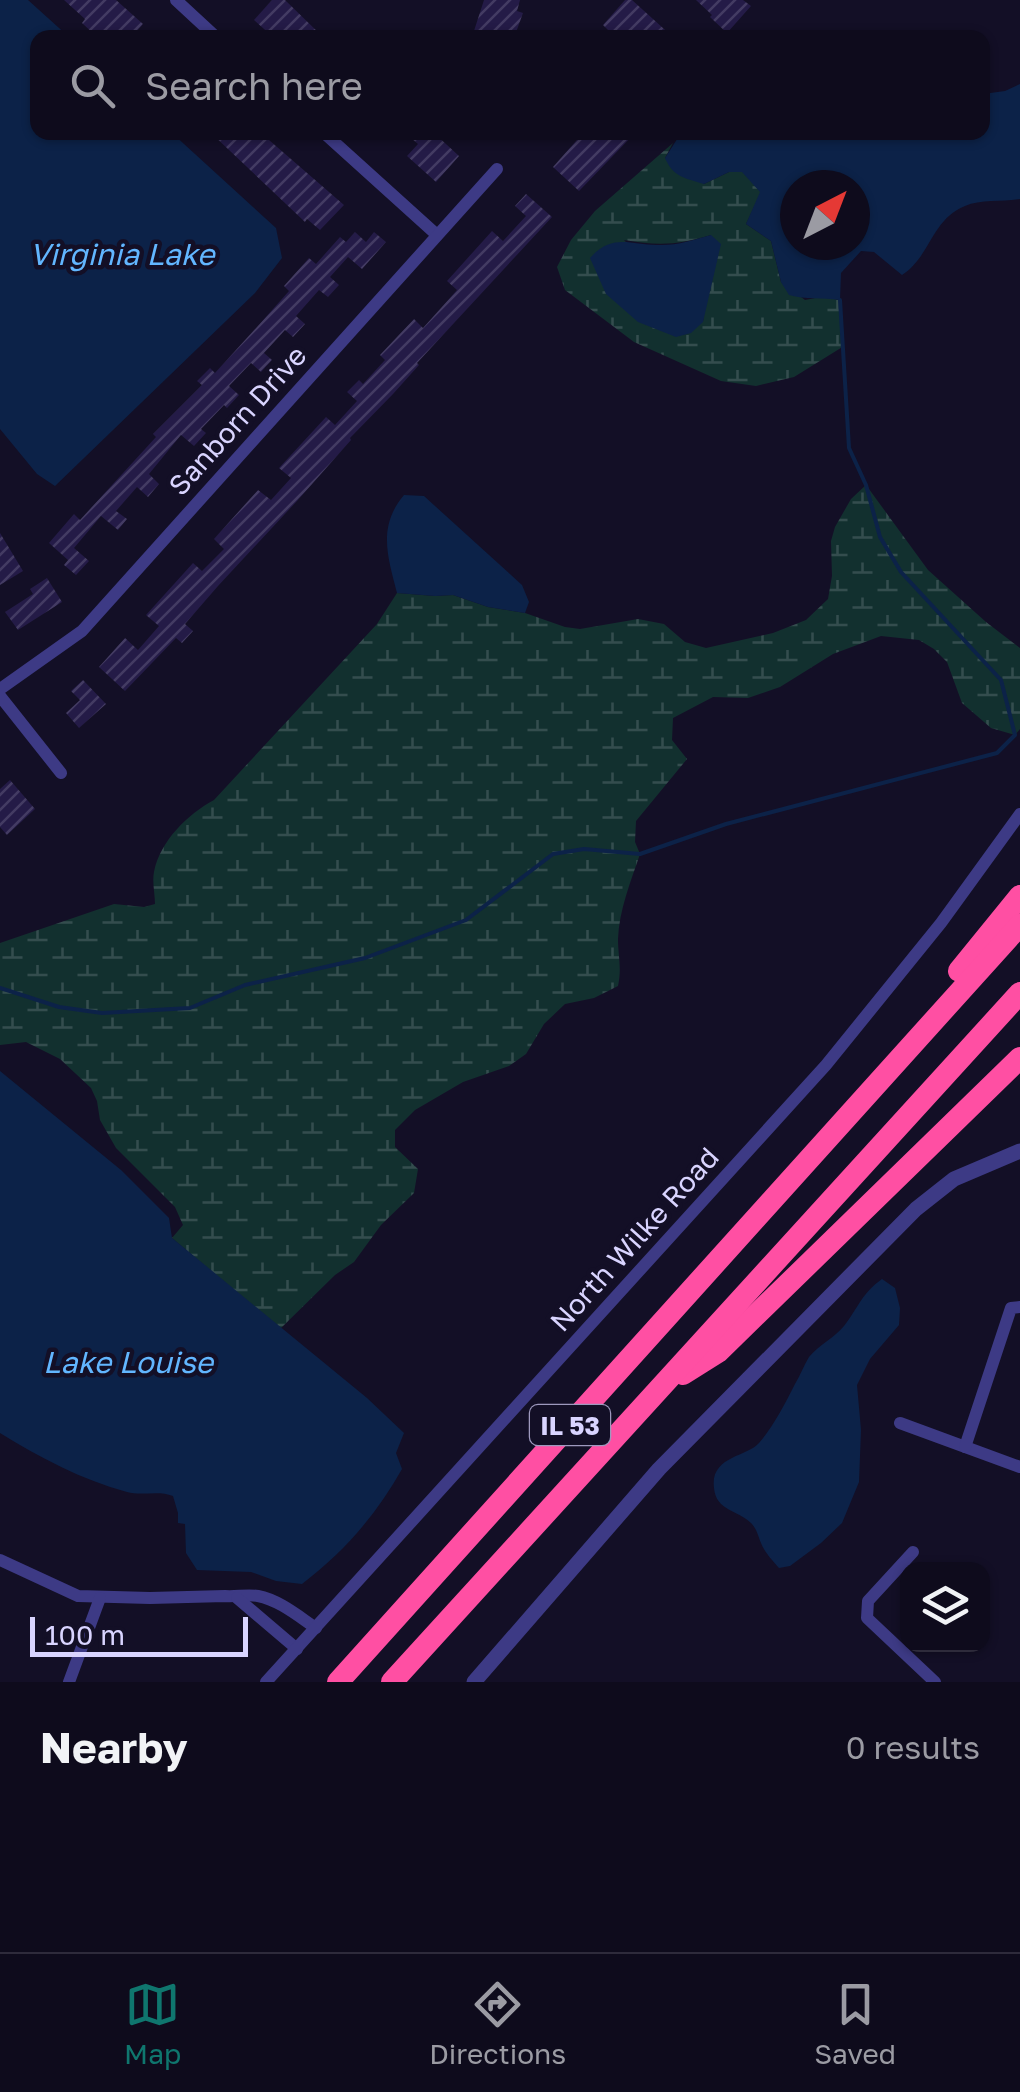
<!DOCTYPE html>
<style>
:root{--surface:#0e0b1c;--page:#1c1929;--text:#f1f3f6;--muted:#9b9ba3;--line:#2e2b3b;--accent:#0f766e}
body{margin:0;font-family:"Golos Text",sans-serif;background:var(--page);color:var(--text)}
.controls{position:absolute;right:30px;bottom:30px;display:grid;overflow:hidden;border-radius:20px;box-shadow:0 2px 8px #0004}
.controls button{width:90px;height:90px;display:grid;place-items:center;padding:0;border:0;border-bottom:2px solid var(--line);background:var(--surface);color:var(--text);font:50px sans-serif}
.compass{position:absolute;left:780px;top:170px;width:90px;height:90px;border-radius:50%;background:var(--surface);box-shadow:0 2px 8px #0004;rotate:42deg}
.scale{position:absolute;left:30px;bottom:25px;width:218px;box-sizing:border-box;padding-left:10px;border:5px solid #d9d4ff;border-top:0;font-size:28px;line-height:35px;white-space:nowrap;color:#d9d4ff;-webkit-text-stroke:8px #130f26;paint-order:stroke}
.list{margin:0;padding:0;list-style:none}
h2{display:flex;justify-content:space-between;align-items:center;height:130px;margin:0;padding:0 40px;font-size:42px}
h2 small{font-size:32px;font-weight:400;color:var(--muted)}
.icon{flex:none;width:55px;height:55px;fill:none;stroke:currentColor;stroke-width:2;stroke-linecap:round;stroke-linejoin:round}
.map{position:relative;flex:none;width:1020px;height:1682px;overflow:hidden}
.search{position:absolute;background:var(--surface);box-shadow:0 2px 8px #0004;left:30px;right:30px;top:30px;height:110px;display:flex;align-items:center;gap:25px;box-sizing:border-box;padding:0 35px;border-radius:20px;color:var(--muted);font-size:38px}
.sheet{height:270px;background:var(--surface)}
nav{display:flex;justify-content:space-around;align-items:center;box-sizing:border-box;height:140px;border-top:2px solid var(--line);background:var(--surface);font-size:28px;color:var(--muted)}
nav a{display:grid;justify-items:center;gap:5px}
nav .on{color:var(--accent)}
.map>svg:first-child{display:block}
.wetland{fill:url(#wetland-marsh);fill-rule:evenodd}
.water{fill:#0c2248;fill-rule:evenodd}
.lines{fill:none;stroke-linecap:round;stroke-linejoin:round}
.stream{stroke:#0c2248;stroke-width:4}
.building{fill:url(#building-hatch)}
.minor{stroke:#3d3a85;stroke-width:12}
.tertiary{stroke:#3d3a85;stroke-width:15}
.motorway{stroke:#ff4fa3;stroke-width:22}
.labels{text-anchor:middle;dominant-baseline:central;stroke-width:9;stroke-linejoin:round;paint-order:stroke}
.shield{fill:#130f26;stroke:#9e99be;stroke-width:2.5}
.shield-label{font-size:25px;font-weight:bold;fill:#d9d4ff}
.street-label{font-size:28px;fill:#d9d4ff;stroke:#130f26}
.water-label{font-size:30px;font-style:italic;fill:#62b6ff;stroke:#130f26}
</style>
<div class="map">
<svg width="1020" height="1682" viewBox="0 0 1020 1682">
<defs>
<pattern id="wetland-marsh" width="20" height="14" patternUnits="userSpaceOnUse" patternTransform="scale(2.5)"><rect width="20" height="14" fill="#12302f"/><path d="M1 5h8M5 5V1M11 12h8M15 12V8" fill="none" stroke="#344d4e"/></pattern>
<pattern id="building-hatch" width="6" height="6" patternUnits="userSpaceOnUse" patternTransform="scale(2.5)"><rect width="6" height="6" fill="#241b47"/><path d="M-1 1l2-2M0 6l6-6M5 7l2-2" fill="none" stroke="#433b63"/></pattern>
</defs>
<rect width="100%" height="100%" fill="#130f26"/>
<g class="wetland">
<path d="M673 143 665 158 704 184 729 172 742 171 761 192 746 224 771 241 781 282 805 300 821 297 840 300 844 346 794 377 756 386 721 381 634 342 565 290 557 267 571 240 595 211ZM711 235 703 322 624 240C658 246 679 245 711 235Z"/>
<path d="M866 485 928 570 986 622 1020 648V729L1015 735 991 728 962 703 947 662 934 649 919 640 881 636 833 654 780 687 748 698 713 697 673 718 672 740 687 759 636 821 635 842 640 854C631 881 619 910 618 939 618 956 622 967 618 986L594 998 565 1004 544 1024 526 1054 509 1066 463 1082 415 1110 395 1130V1147L418 1169 414 1193 381 1225 354 1262 335 1275 280 1329 172 1238 183 1225 175 1207 116 1148 100 1120 97 1101 91 1088 60 1059 26 1042 0 1045V943L114 904 144 907 155 904C155 894 152 882 154 872 160 841 188 814 214 800L377 624 397 593 435 596 453 595 488 607 525 613 565 627 580 629 638 619 664 624 685 642 706 648 773 633 806 620 828 599 832 576 831 541 835 527 851 499Z"/>
</g>
<g class="water">
<polygon points="0,0 28,0 69,37 38,38 38,132 172,133 276,228 282,258 255,293 55,486 37,474 0,429"/>
<path d="M1020 84V199C1003 202 981 199 965 206 931 220 931 256 902 275L874 252 861 251 841 273 840 300C822 297 806 300 789 295L781 282 771 241 746 224 760 192 742 172H729L704 184C685 178 673 177 665 158L681 133 982 132 983 94 1005 91ZM855 185V245H795V185Z"/>
<path d="M711 235 721 244 703 322 691 333 676 337 638 322 606 294 590 258C613 233 630 245 657 245 676 246 693 240 711 235Z"/>
<path d="M404 495 424 496 522 585 529 602 525 613 488 607 453 595 435 596 397 593C388 557 377 527 404 495Z"/>
<path d="M0 1071 121 1170 169 1218 172 1238 367 1398 404 1433 396 1453 402 1469C376 1515 344 1552 302 1584L276 1581 251 1572 197 1570 186 1553 185 1524 178 1523V1513L173 1496C159 1490 142 1496 127 1492 82 1480 39 1457 0 1433Z"/>
<path d="M882 1279 895 1288 900 1308 899 1325 870 1359 857 1385 861 1430 859 1482 842 1523 821 1543 790 1566 779 1568C772 1560 765 1553 761 1543 758 1536 757 1529 751 1523 738 1510 716 1511 714 1488 710 1456 747 1457 759 1443 773 1427 785 1404 795 1384 800 1376 804 1365 809 1357 819 1345 834 1338 844 1326 858 1308 862 1293 882 1279Z"/>
</g>
<g class="lines">
<polyline class="stream" points="0,988 59,1007 102,1013 190,1008 245,985 365,958 466,920 553,854 584,849 640,854 726,824 997,753 1015,735 1001,680 901,572 880,537 866,485 849,448 840,300"/>
</g>
<g class="building">
<polygon points="64,0 116,0 143,24 131,38 98,38 82,23 85,19"/>
<polygon points="272,0 285,0 324,38 274,38 254,20"/>
<polygon points="484,0 520,0 517,11 523,13 514,38 483,38 473,34"/>
<polygon points="625,0 632,0 674,38 616,38 603,25"/>
<polygon points="696,0 743,0 751,6 727,33 710,17 712,15"/>
<polygon points="210,132 263,132 269,140 344,205 320,230 307,219 305,222"/>
<polygon points="404,132 433,132 459,156 436,182 407,156 418,144"/>
<polygon points="584,132 636,132 579,191 553,167"/>
<polygon points="526,194 552,217 417,363 419,365 393,394 350,438 351,440 297,501 218,586 185,624 193,631 182,643 176,638 125,691 99,667 125,638 138,650 159,626 146,615 193,563 202,571 224,549 214,539 258,490 271,500 291,478 279,468 326,417 335,425 357,401 347,392 359,380 363,384 385,360 380,355 414,319 423,328 441,308 457,290 447,281 492,231 503,241 526,216 515,206"/>
<polygon points="355,232 366,242 374,232 386,242 362,269 348,257 330,277 339,285 328,297 319,290 296,316 305,324 293,337 285,330 264,353 272,360 261,372 251,363 229,386 239,395 227,408 224,405 201,429 206,433 194,446 181,435 149,474 159,484 148,497 137,487 116,511 127,519 118,530 101,516 74,548 89,561 76,575 64,565 68,560 49,543 74,514 80,520 156,437 153,434 202,385 197,381 210,368 215,373 257,327 289,291 284,286 309,258 316,264 340,237 346,242"/>
<polygon points="0,533 23,571 0,585"/>
<polygon points="47,578 62,602 18,630 5,612 33,594 30,589"/>
<polygon points="83,680 106,704 79,728 66,713 80,700 71,691"/>
<polygon points="10,780 35,809 7,835 0,827 0,789"/>
</g>
<g class="lines">
<g class="minor">
<polyline points="176,0 217,38"/>
<polyline points="323,132 437,235"/>
<polyline points="0,689 82,631 497,169"/>
<polyline points="0,696 61,773"/>
<polyline points="900,1423 1020,1467"/>
<polyline points="965,1447 1011,1308 1020,1307"/>
<polyline points="913,1552 868,1601 867,1618 935,1682"/>
<path d="M0 1560 78 1596 150 1598 225 1596C236 1597 247 1594 258 1596 279 1600 298 1616 316 1628"/>
<polyline points="237,1598 297,1649"/>
<polyline points="69,1682 100,1598"/>
<polyline points="266,1682 826,1065 941,923 1020,814"/>
</g>
<polyline class="tertiary" points="474,1682 659,1469 916,1209 954,1179 1020,1151"/>
<g class="motorway">
<polyline points="959,971 1020,896"/>
<polyline points="683,1374 718,1352 1020,1058"/>
<polyline points="338,1682 1020,925"/>
<polyline points="392,1682 1020,993"/>
</g>
</g>
<g class="labels">
<rect class="shield" x="530" y="1405" width="80" height="40" rx="8"/>
<g class="shield-label">
<text x="570" y="1425">IL 53</text>
</g>
<g class="street-label">
<text transform="translate(237 420) rotate(-48)">Sanborn Drive</text>
<text transform="translate(634 1239) rotate(-48)">North Wilke Road</text>
</g>
<g class="water-label">
<text x="122" y="254">Virginia Lake</text>
<text x="128" y="1362">Lake Louise</text>
</g>
</g>
</svg>
<div class="controls">
<button><svg class="icon" aria-label="layers" viewBox="0 0 24 24"><path d="M12 4l9 5-9 5-9-5zM3 14l9 5 9-5"/></svg></button>
</div>
<svg class="compass" viewBox="-18 -18 36 36"><path d="M0-13l5 13h-10z" fill="#e53935"/><path d="M0 13l5-13h-10z" fill="#9b9ba3"/></svg>
<div class="scale">100 m</div>
<div class="search"><svg class="icon" aria-label="search" viewBox="0 0 24 24"><circle cx="10" cy="10" r="6"/><path d="M15 15l6 6"/></svg>Search here</div>
</div>
<section class="sheet">
<h2>Nearby<small>0 results</small></h2>
<ul class="list">
</ul>
</section>
<nav>
<a class="on"><svg class="icon" aria-label="map" viewBox="0 0 24 24"><path d="M3 6l6-2 6 2 6-2v14l-6 2-6-2-6 2zM9 4v14M15 6v14"/></svg>Map</a>
<a><svg class="icon" aria-label="directions" viewBox="0 0 24 24"><path d="M12 3l9 9-9 9-9-9zM9 14v-3h6M13 9l2 2-2 2"/></svg>Directions</a>
<a><svg class="icon" aria-label="saved" viewBox="0 0 24 24"><path d="M7 4h10v16l-5-4-5 4z"/></svg>Saved</a>
</nav>
